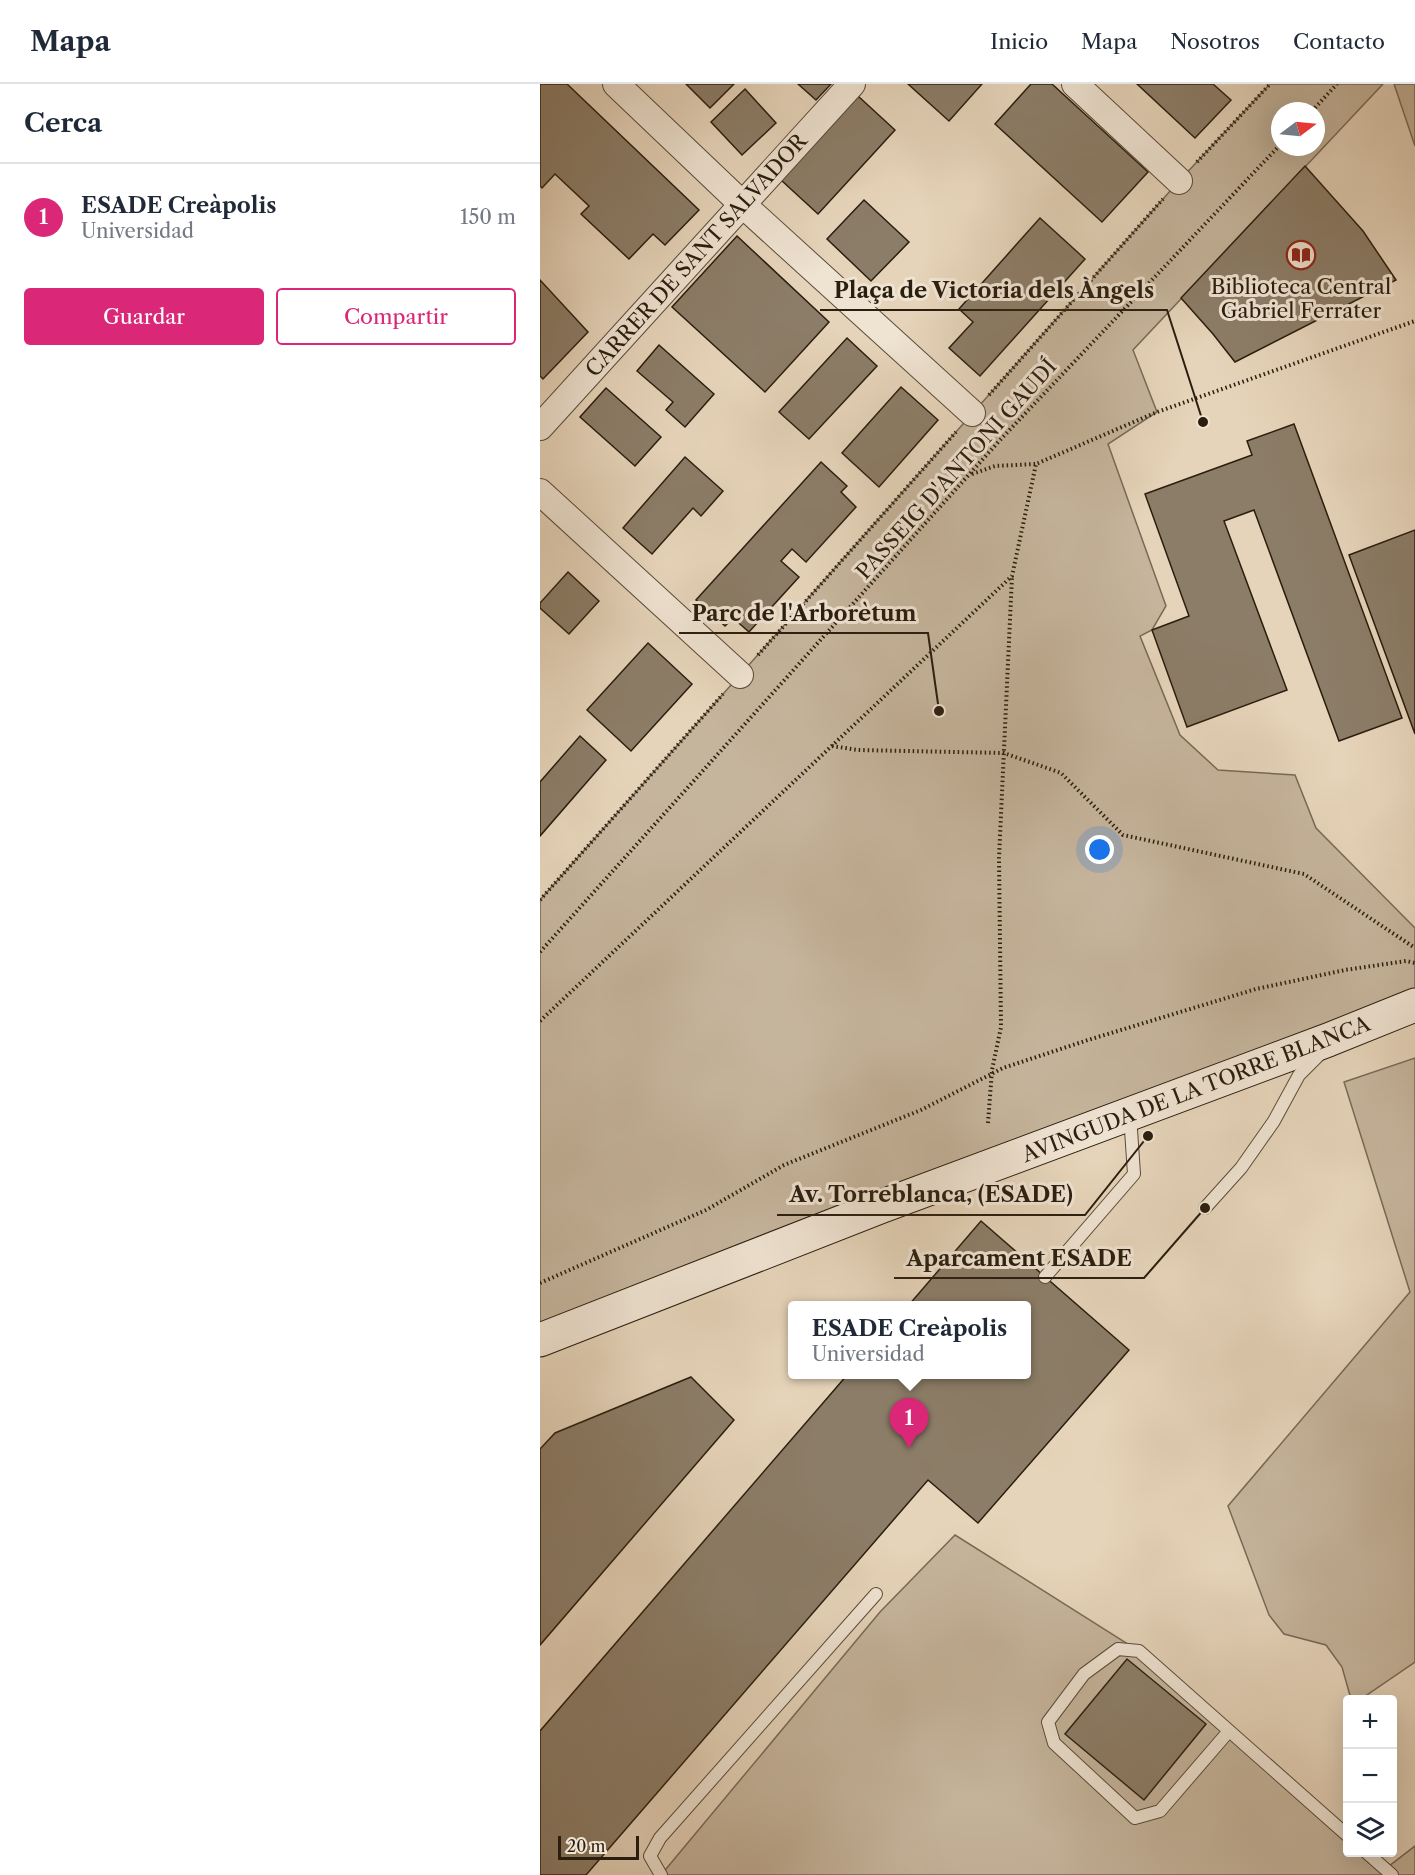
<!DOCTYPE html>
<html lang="es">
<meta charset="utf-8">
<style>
:root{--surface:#fff;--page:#f2f2f3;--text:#1f2937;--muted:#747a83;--line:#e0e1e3;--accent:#db2777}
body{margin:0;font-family:"Libre Caslon Text",serif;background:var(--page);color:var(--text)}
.controls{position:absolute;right:18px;bottom:18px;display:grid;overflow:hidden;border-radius:6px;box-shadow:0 6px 24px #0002}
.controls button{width:54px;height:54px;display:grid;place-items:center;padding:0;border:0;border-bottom:2px solid var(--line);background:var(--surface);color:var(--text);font:30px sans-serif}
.compass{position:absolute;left:731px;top:18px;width:54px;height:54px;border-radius:50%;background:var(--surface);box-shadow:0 6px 24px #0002;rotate:74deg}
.scale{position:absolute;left:18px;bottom:15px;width:81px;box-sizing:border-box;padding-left:6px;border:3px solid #2a1e0f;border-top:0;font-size:16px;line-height:21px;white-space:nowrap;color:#2a1e0f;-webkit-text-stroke:4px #efe3d2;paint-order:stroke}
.you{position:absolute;left:560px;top:766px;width:21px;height:21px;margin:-15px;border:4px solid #fff;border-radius:50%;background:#1a73e8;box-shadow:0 0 0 9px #1a73e833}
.badge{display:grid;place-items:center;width:39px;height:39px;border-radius:50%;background:var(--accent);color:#fff;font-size:20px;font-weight:700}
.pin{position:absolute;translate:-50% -50px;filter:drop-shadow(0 2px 3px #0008)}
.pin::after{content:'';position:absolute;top:32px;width:21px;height:18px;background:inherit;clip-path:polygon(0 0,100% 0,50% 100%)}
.popup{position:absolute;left:248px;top:1217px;width:243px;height:78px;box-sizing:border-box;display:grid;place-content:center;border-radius:6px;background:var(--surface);filter:drop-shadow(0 2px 4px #0005);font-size:20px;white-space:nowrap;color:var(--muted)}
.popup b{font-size:22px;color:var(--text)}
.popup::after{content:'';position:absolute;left:50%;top:100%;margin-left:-12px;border:12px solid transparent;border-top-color:var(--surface)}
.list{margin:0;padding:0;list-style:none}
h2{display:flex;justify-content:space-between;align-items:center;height:78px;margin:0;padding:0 24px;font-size:26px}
h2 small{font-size:20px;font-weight:400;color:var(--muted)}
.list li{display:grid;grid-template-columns:39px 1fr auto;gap:18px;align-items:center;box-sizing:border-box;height:108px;padding:0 24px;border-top:2px solid var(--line)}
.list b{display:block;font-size:22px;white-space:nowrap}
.list p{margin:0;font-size:20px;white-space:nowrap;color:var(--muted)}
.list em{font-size:20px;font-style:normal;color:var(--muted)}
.actions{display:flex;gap:12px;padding:18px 24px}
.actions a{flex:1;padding:14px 0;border:2px solid var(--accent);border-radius:6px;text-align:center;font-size:21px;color:var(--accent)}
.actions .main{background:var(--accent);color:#fff}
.icon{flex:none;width:33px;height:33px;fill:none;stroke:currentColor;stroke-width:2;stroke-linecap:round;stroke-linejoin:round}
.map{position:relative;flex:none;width:875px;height:1791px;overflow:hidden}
header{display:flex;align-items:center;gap:36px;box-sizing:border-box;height:84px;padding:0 30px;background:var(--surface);border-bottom:2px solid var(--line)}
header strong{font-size:28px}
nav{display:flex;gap:33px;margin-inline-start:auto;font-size:21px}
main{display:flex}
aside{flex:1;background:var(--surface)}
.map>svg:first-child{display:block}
.green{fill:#c6b59d;stroke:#786a56;stroke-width:1.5;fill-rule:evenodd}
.building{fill:#8c7d68;stroke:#2a1e0f;stroke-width:1.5}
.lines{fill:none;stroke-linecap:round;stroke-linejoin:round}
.lane-casing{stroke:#594c3a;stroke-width:14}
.street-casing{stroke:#594c3a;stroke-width:28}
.secondary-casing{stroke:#2a1e0f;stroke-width:35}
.path{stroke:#2a1e0f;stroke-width:4;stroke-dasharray:1.5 3;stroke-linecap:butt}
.lane{stroke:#efe3d2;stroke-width:12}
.street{stroke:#efe3d2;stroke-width:26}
.secondary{stroke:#efe3d2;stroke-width:33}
.labels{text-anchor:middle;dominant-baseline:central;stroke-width:6;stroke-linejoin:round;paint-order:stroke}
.street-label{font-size:21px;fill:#2a1e0f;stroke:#efe3d2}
.poi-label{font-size:21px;fill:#2a1e0f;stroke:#efe3d2}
.leader{fill:none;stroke:#2a1e0f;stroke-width:2}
.callout-dot{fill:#2a1e0f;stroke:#efe3d2;stroke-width:2}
.callout-label{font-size:22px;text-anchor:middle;font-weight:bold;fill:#2a1e0f;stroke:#efe3d2;stroke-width:6;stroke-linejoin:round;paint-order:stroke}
</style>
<header>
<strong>Mapa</strong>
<nav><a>Inicio</a><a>Mapa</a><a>Nosotros</a><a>Contacto</a></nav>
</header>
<main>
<aside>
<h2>Cerca<small></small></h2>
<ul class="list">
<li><span class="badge">1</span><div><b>ESADE Creàpolis</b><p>Universidad</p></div><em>150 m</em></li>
</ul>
<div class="actions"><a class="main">Guardar</a><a>Compartir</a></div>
</aside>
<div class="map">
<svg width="875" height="1791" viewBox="0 0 875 1791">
<rect width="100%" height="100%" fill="#e6d4ba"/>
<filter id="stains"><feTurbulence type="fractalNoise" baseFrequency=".00333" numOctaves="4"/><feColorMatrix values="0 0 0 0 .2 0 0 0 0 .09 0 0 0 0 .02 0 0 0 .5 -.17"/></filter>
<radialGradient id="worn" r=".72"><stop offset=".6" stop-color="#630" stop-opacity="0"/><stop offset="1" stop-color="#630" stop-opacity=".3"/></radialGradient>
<g class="green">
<path d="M730 0H843L593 266 617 328 568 360 626 522 612 546 600 552 640 651 678 686 755 691 776 744 875 844V922L0 1252V816L639 97ZM740 27H776V63H740Z"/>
<polygon points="854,0 875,0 875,62"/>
<polygon points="875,974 875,1578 821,1615 811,1615 802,1583 786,1561 744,1550 729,1531 688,1422 870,1208 804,998"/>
<polygon points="415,1451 599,1567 807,1752 808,1768 826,1769 845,1785 875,1762 875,1791 121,1791 340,1528"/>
</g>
<g class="building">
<polygon points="0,0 27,0 159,126 125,161 113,150 89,175 41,130 49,122 15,90 2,104 0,102"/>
<polygon points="146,0 194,0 170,24"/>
<polygon points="258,0 291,0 276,16"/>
<polygon points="368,0 442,0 409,37"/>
<polygon points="491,0 512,0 608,88 562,138 455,40"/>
<polygon points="597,0 673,0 691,16 655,54"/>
<polygon points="205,5 236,39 202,71 171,38"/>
<polygon points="318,12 355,46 278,130 241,96"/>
<polygon points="765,82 823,147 856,196 695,278 673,250 641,214"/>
<polygon points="324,116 369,158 331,197 287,155"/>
<polygon points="500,134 545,175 440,292 409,264 433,238 419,225"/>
<polygon points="197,152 289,238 225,308 132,223"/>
<polygon points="0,196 48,248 3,295 0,292"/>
<polygon points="307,254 337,282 269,355 239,328"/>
<polygon points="119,261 174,310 145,343 126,326 133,318 97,287"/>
<polygon points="361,303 398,336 339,403 302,369"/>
<polygon points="66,304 121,353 95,382 40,333"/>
<polygon points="754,340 862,634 799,657 714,426 684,437 747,606 647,643 612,546 649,532 605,410 712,371 707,357"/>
<polygon points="145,373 183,407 161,432 153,424 112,470 83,444"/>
<polygon points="281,378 307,402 301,408 316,423 266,478 252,465 241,477 259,493 209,548 193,534 185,542 156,516"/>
<polygon points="875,446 875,650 809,471"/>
<polygon points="28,488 59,517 29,550 0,524 0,519"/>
<polygon points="108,559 152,600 91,667 47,626"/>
<polygon points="40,652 66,676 0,752 0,698"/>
<polygon points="441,1137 589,1266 438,1439 388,1396 46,1791 0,1791 0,1647 308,1290 486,1290 486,1222 368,1222"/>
<polygon points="151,1293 194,1336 0,1561 0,1365 15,1349"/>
<polygon points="587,1575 666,1640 604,1716 525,1650"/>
</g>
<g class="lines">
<g class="lane-casing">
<g id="lane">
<polyline points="665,1124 701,1084 734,1037 759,991 780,970"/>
<polyline points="505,1193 594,1090 590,1031"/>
<polyline points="689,1647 620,1727 595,1734 514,1659 508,1638 544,1590 578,1565 599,1567 808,1752"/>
<polyline points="826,1768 852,1791"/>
<polyline points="121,1791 110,1772 120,1754 336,1510"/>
</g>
</g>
<g class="street-casing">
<g id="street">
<polyline points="76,0 202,120 432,329"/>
<polyline points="535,0 639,97"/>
<polyline points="0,343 312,0"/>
<polyline points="0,408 200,591"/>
</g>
</g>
<g class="secondary-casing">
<polyline id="secondary" points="0,1256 340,1123 788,956 875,921"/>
</g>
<g class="path">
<polyline points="772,27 797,0"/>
<polyline points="657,78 730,0"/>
<polyline points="449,311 623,115"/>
<polyline points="432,390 455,382 496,380"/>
<polyline points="218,571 416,348"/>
<polyline points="292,662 318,666 464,669 521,689 583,751 764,790 875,864"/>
<polyline points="0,816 183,610"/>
<polyline points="0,868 461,355 740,61"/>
<polyline points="0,937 472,492 496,380 617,328 875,237"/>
<polyline points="448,1039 452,986 461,943 459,774 472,492"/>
<polyline points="0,1199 166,1126 244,1081 381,1026 463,984 548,956 716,905 805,886 866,877 875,879"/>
</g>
<use href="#lane" class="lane"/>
<use href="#street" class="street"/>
<use href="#secondary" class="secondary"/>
</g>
<defs>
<g id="library-ring" transform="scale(1.5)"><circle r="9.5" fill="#efe3d2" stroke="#8f2418" stroke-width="1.5"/><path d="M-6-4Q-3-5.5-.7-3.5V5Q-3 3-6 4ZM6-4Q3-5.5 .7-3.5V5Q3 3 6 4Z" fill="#8f2418"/></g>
</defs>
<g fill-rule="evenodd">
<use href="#library-ring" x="761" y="171"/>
</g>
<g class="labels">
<g class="street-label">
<text transform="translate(156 171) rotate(-48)">CARRER DE SANT SALVADOR</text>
<text transform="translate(416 385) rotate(-48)">PASSEIG D'ANTONI GAUDÍ</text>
<text transform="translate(656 1005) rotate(-21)">AVINGUDA DE LA TORRE BLANCA</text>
</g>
<g class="poi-label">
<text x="761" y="202">Biblioteca Central<tspan x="761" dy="24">Gabriel Ferrater</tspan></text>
</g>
</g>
<path class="leader" d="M663 338L627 226H280M399 627L388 549H139M608 1052L545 1131H237M665 1124L604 1194H354"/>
<g class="callout-dot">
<circle cx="663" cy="338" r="6"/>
<circle cx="399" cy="627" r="6"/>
<circle cx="608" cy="1052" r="6"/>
<circle cx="665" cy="1124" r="6"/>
</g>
<g class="callout-label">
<text x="454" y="214">Plaça de Victoria dels Àngels</text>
<text x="264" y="537">Parc de l'Arborètum</text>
<text x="391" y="1118">Av. Torreblanca, (ESADE)</text>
<text x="479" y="1182">Aparcament ESADE</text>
</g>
<rect width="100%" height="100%" filter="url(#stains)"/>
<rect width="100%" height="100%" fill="url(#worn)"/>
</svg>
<div class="controls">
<button>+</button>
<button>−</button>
<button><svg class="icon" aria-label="layers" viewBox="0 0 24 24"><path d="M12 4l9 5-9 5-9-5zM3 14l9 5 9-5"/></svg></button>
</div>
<svg class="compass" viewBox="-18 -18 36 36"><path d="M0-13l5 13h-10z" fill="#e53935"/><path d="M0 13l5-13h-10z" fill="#747a83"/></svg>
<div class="scale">20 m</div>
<div class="you"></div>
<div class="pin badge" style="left:369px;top:1364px">1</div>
<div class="popup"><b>ESADE Creàpolis</b>Universidad</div>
</div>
</main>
